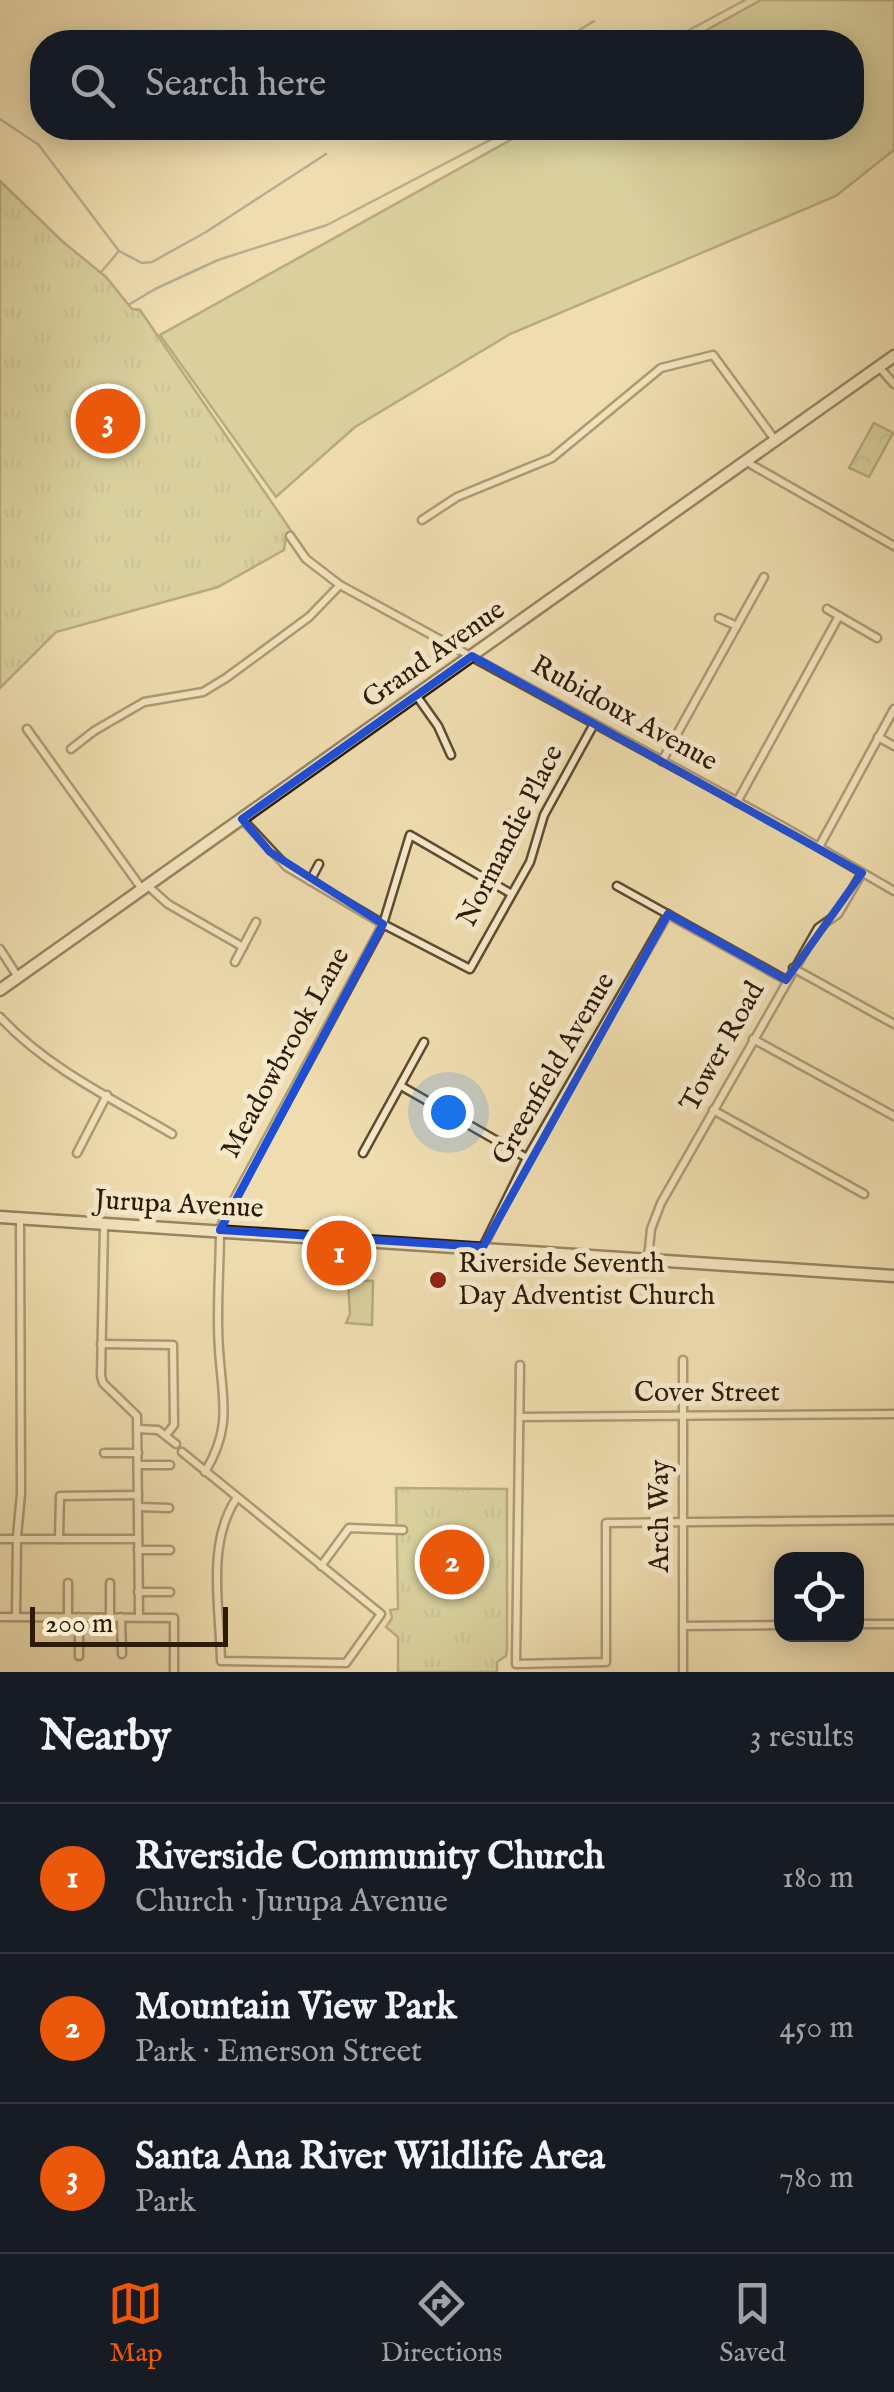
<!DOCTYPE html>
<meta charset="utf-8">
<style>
:root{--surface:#171b24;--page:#20242c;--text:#f1f3f6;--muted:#9ea1a6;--line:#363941;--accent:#ea580c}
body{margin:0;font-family:"IM FELL English",serif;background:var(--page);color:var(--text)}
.controls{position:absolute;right:30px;bottom:30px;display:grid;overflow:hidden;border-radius:20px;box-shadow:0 5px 25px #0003}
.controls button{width:90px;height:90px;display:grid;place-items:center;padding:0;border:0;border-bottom:2px solid var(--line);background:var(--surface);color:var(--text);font:50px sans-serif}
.scale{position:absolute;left:30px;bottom:25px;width:198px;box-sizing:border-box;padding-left:10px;border:5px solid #2d1b06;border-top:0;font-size:28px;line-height:35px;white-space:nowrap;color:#2d1b06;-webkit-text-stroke:8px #f5e9cb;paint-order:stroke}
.you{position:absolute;left:448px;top:1112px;width:35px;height:35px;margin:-25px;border:8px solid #fff;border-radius:50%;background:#1a73e8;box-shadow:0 0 0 15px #1a73e833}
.badge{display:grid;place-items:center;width:65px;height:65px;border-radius:50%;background:var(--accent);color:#fff;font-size:32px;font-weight:700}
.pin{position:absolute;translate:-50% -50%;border:5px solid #fff;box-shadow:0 2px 10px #0006}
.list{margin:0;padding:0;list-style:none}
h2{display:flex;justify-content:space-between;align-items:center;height:130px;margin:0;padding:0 40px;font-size:42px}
h2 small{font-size:32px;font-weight:400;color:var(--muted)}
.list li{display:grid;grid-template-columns:65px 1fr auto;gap:30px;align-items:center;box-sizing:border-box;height:150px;padding:0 40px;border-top:2px solid var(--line)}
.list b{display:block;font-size:38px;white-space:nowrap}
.list p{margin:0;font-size:32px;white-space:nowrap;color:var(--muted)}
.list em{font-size:32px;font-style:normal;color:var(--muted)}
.icon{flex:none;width:55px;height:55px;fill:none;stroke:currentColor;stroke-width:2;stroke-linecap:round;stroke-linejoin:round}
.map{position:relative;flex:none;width:894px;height:1672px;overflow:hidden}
.search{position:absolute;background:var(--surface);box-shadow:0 5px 25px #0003;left:30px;right:30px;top:30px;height:110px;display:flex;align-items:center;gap:25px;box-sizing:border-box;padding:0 35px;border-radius:40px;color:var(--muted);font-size:38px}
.sheet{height:580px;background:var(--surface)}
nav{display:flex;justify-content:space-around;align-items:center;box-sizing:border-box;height:140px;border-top:2px solid var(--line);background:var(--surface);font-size:28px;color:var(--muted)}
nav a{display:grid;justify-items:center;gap:5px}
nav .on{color:var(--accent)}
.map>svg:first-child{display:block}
.grass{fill:#bec087;stroke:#766e46;stroke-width:2.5}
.forest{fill:url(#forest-crowns);stroke:#766e46;stroke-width:2.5}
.park{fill:url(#park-tufts);stroke:#766e46;stroke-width:2.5}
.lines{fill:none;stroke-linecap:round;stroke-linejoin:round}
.stream{stroke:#727970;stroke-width:2.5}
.street-casing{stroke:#5e4c30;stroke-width:11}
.secondary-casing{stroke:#2d1b06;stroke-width:15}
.street{stroke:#f5e9cb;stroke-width:6}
.secondary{stroke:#f5e9cb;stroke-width:10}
.marked{fill:none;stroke:#1d4ed8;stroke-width:8;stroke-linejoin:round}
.poi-dot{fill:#8f2418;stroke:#f5e9cb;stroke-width:4}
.labels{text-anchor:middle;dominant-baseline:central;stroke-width:10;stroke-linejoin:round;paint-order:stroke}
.street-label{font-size:28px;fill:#2d1b06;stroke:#f5e9cb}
.poi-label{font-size:28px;fill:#2d1b06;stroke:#f5e9cb;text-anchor:start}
</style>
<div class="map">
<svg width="894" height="1672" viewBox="0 0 894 1672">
<defs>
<pattern id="forest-crowns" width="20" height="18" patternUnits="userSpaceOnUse" patternTransform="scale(2.5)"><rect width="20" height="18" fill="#bec087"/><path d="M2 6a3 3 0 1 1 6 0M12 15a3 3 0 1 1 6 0" fill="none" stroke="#a4a473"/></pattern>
<pattern id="park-tufts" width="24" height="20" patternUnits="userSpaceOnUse" patternTransform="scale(2.5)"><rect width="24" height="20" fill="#bec087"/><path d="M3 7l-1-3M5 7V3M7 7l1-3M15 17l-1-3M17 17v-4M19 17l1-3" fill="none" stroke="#a4a473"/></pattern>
</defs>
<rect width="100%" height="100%" fill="#efddaf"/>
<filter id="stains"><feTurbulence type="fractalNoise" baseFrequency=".002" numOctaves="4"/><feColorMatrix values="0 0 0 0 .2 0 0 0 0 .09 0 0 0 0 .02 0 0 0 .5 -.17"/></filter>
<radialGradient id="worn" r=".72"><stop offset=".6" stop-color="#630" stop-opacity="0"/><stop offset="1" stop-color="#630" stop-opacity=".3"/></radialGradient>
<g class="grass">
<polygon points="761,0 894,0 894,150 836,196 510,334 355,427 276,497 160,335 532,128 852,128 852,42 685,42"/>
<polygon points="348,1280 373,1281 372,1325 346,1323 350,1314"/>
</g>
<polygon class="forest" points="874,423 893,433 869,477 849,468"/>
<g class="park">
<polygon points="0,181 62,241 106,277 132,309 140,310 292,532 286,536 284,550 218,587 56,632 0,688"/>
<polygon points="396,1488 507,1489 507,1649 506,1656 497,1662 497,1672 398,1672 398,1637 386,1627 392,1618 390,1610 398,1609"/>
</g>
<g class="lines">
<g class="stream">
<polyline points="560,42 594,21"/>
<polyline points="667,42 745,0"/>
<polyline points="0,119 36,143"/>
<polyline points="481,128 487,139"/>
<polyline points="319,139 366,128"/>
<polyline points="38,144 119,251"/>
<polyline points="102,271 119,251 142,263 152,262 206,232 326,154"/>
<polyline points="130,304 155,289 218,260 327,225 513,128"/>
</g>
<g class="street-casing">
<g id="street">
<polyline points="879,367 894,384"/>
<polyline points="745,461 894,546"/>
<polyline points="422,520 457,497 552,458 661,368 713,355 775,440"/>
<polyline points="290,536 306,559 340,585 784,827 894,891"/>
<polyline points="827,609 877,638"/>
<polyline points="719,618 737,626"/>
<polyline points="416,695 438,726 451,755"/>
<polyline points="27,729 142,889"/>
<polyline points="878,737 894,746"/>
<polyline points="71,749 94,731 144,702 203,692 226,678 309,617 340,585"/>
<polyline points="662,761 764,577"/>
<polyline points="737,802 839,616"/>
<polyline points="242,819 287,867 383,924 470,969 530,862 544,815 594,724"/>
<polyline points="819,847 894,709"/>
<polyline points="310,881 319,864"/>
<polyline points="148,886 168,904 243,947"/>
<polyline points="617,886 786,980"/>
<polyline points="0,949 18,977"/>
<polyline points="235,962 256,922"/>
<polyline points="793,968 894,1024"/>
<path d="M0 1017C47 1068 113 1099 172 1134"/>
<polyline points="753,1039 894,1116"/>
<polyline points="401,1086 527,1158"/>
<polyline points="713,1110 864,1194"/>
<polyline points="77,1153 107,1095"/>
<polyline points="363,1153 424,1042"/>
<polyline points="104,1225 101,1376 103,1383 137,1416 139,1617"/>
<polyline points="483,1247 527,1158 668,914"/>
<polyline points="648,1258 651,1229 661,1203 818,928 838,914 862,873"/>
<polyline points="101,1344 173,1345 174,1425 166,1435"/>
<polyline points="683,1360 683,1672"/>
<polyline points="520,1365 516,1664 606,1662 606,1523 894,1520"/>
<polyline points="520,1417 894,1414"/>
<polyline points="138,1429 158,1430 176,1444"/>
<path d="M182 1452 381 1614 346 1663 221 1661C220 1608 206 1545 236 1499"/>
<polyline points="104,1453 138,1453"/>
<polyline points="138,1465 170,1465"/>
<path d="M205 1472C233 1426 222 1399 219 1349 216 1310 220 1270 220 1230L224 1218 383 924 410 835 510 893"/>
<polyline points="138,1507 169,1508"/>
<polyline points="0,1539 138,1539"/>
<polyline points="59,1539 60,1496 138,1495"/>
<polyline points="138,1550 170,1550"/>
<polyline points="321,1566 349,1528 403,1530"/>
<polyline points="138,1592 170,1592"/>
<polyline points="0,1617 174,1618 174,1672"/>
<polyline points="16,1617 17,1536 21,1494 20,1219"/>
<polyline points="68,1617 68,1583"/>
<polyline points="110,1617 110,1583"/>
<polyline points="121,1617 122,1654"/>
<polyline points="856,1624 894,1624"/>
<polyline points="683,1626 782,1625"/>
<polyline points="79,1656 79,1617"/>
</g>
</g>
<g class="secondary-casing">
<g id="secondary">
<polyline points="0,990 894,356"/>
<polyline points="0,1217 894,1276"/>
</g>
</g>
<use href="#street" class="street"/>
<use href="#secondary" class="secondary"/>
</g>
<path d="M0 0H894V1672H0ZM472 656 862 873 786 980 668 914 483 1247 220 1230 383 924 270 852 242 819Z" fill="#efddaf" fill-opacity=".55" fill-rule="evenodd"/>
<path class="marked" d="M472 656 862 873 786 980 668 914 483 1247 220 1230 383 924 270 852 242 819Z"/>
<circle class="poi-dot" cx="438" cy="1280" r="10"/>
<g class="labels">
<g class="street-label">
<text transform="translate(434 655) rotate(-35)">Grand Avenue</text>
<text transform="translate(624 714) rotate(29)">Rubidoux Avenue</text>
<text transform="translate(511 836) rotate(-63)">Normandie Place</text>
<text transform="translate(723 1047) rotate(-61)">Tower Road</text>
<text transform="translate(286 1053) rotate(-61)">Meadowbrook Lane</text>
<text transform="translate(554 1069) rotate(-60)">Greenfield Avenue</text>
<text transform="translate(179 1205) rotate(3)">Jurupa Avenue</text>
<text x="707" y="1393">Cover Street</text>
<text transform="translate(660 1516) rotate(-90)">Arch Way</text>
</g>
<g class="poi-label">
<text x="458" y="1264">Riverside Seventh<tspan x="458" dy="32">Day Adventist Church</tspan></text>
</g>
</g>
<rect width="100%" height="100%" filter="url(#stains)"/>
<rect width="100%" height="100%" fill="url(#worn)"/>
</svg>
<div class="controls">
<button><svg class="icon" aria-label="locate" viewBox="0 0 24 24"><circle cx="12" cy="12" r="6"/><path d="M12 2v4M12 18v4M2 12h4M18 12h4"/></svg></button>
</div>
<div class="scale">200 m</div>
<div class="you"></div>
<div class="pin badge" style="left:339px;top:1253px">1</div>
<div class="pin badge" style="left:452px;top:1562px">2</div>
<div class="pin badge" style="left:108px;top:421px">3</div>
<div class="search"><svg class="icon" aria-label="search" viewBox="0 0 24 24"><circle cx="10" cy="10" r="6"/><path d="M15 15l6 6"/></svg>Search here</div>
</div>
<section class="sheet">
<h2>Nearby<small>3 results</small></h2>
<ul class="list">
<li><span class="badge">1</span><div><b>Riverside Community Church</b><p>Church · Jurupa Avenue</p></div><em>180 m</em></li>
<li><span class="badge">2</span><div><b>Mountain View Park</b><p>Park · Emerson Street</p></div><em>450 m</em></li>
<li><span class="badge">3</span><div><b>Santa Ana River Wildlife Area</b><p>Park</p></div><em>780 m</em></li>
</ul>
</section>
<nav>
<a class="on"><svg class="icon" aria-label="map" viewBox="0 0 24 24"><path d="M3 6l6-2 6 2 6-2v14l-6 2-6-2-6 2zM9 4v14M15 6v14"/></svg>Map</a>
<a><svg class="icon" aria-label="directions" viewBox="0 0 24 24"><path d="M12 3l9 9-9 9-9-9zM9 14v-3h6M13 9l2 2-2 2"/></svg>Directions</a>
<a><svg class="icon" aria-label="saved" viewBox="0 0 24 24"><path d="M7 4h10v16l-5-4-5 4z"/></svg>Saved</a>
</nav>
